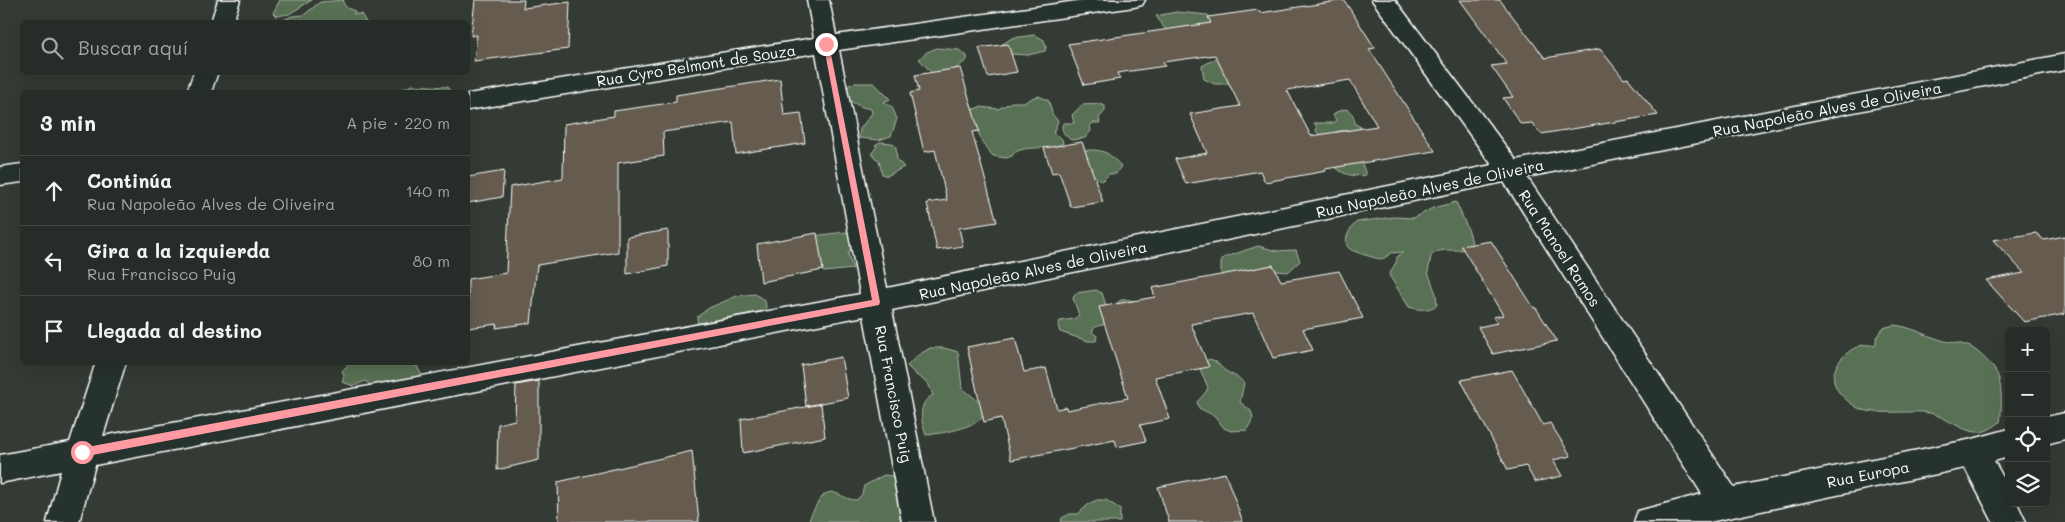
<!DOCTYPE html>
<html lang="es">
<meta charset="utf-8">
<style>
:root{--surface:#262c27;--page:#323833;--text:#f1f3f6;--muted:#a4a7a7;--line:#424844}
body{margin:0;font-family:Mali,sans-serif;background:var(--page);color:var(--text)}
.controls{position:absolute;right:15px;bottom:15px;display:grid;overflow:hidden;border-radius:8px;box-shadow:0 5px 20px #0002}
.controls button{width:45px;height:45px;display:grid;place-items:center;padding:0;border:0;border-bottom:1px solid var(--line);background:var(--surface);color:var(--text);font:25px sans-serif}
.stop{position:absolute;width:15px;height:15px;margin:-11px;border:4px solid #ff9aa2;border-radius:50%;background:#fff}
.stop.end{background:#ff9aa2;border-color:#fff;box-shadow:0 1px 5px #0008}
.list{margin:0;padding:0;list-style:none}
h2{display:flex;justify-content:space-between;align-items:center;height:65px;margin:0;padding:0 20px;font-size:21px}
h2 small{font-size:16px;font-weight:400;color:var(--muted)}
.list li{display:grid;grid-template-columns:32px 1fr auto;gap:15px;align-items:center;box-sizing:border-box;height:70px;padding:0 20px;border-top:1px solid var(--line)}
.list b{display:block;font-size:19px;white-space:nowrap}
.list p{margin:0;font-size:16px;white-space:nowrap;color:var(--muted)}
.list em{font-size:16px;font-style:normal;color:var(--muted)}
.icon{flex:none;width:28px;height:28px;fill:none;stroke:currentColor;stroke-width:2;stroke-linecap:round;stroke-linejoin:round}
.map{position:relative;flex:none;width:2065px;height:522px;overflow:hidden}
.search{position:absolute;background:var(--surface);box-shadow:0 5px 20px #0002;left:20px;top:20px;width:450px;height:55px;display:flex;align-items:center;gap:12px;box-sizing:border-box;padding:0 18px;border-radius:8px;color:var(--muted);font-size:19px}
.panel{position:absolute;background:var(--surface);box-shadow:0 5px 20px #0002;left:20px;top:90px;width:450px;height:275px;border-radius:8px}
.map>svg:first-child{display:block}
.green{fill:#596f53;stroke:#acb7a9}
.building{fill:#655b4f;stroke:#fff;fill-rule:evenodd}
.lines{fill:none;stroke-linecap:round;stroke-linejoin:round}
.street-casing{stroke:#fff;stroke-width:3}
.street{fill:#26332d;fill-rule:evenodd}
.route{fill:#ff9aa2}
.labels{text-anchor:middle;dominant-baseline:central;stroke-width:4.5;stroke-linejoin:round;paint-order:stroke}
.street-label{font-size:15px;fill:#fff;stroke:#26332d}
</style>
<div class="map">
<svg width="2065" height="522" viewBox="0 0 2065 522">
<rect width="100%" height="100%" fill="#333b34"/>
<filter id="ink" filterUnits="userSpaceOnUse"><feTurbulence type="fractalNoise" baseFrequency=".02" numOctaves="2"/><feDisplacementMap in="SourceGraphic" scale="10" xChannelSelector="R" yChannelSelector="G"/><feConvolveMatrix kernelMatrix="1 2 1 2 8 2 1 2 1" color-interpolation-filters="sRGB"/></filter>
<g filter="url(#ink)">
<g class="green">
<polygon points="280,0 312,0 289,14 276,16 273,13"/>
<polygon points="344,0 343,3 347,8 355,11 353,14 361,14 366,22 281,21 292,16 304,15 320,2"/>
<polygon points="1176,12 1208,15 1213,22 1189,30 1166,30 1156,16"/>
<polygon points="1035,35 1044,40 1046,47 1045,51 1028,55 1010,54 1001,45 1012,38"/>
<polygon points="937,48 959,50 967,56 967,60 955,69 932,73 919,59 927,52"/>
<polygon points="1217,58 1235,93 1228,84 1215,84 1204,79 1202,66"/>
<path d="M855 83H874L890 99 884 102 892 107 897 119 891 136 879 140 859 138 860 129 872 113 871 109C864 108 847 103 847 94 846 91 848 88 849 85Z"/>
<polygon points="413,85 447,87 451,92 394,92"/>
<path d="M1039 96 1049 101 1052 114 1058 121 1053 133 1062 139 1063 143C1049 152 1019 143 1012 156L1006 158 993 156 982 142 971 112 974 109 980 107 998 109 1012 102H1025L1034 97Z"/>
<path d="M1100 104 1105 106V111L1099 118 1100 123H1093L1090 126 1091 131 1085 138 1071 140C1065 135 1060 131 1063 123H1074L1072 115 1082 105Z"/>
<path d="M1346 109C1353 113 1354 116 1355 124L1361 127C1351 135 1340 126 1331 135L1320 136 1316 131 1317 127 1314 123H1333L1336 120 1333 116 1336 112Z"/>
<polygon points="880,142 892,143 896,147 897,160 904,167 887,176 882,174 879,160 874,157 872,153 877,146 875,145"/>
<path d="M1092 150C1106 150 1112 156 1121 166L1116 174H1109L1102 181C1091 176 1082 163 1081 151Z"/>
<path d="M1360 158 1366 175C1351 177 1343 175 1332 164Z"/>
<path d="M1456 202 1470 234 1472 245C1460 256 1442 244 1431 256L1428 272 1436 294 1437 305C1428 311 1419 310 1409 307L1389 275C1392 268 1397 264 1397 257L1403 252 1391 253C1388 256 1385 258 1381 259 1377 259 1354 252 1350 249 1341 243 1350 227 1357 222L1394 217 1414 218 1433 208Z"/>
<polygon points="846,232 852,234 853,244 848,254 853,269 824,272 814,264 814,238 820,235"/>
<polygon points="1258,246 1277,251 1296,250 1300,261 1288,272 1265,270 1227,279 1221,274 1221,263 1223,258"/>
<path d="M1096 290 1102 293 1107 309 1113 308C1118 299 1125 298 1134 301L1116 321 1095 327 1092 332 1097 336 1096 341H1088L1060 332 1058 326 1060 321 1074 319 1079 315 1073 298 1076 293Z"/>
<polygon points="755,294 765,301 767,313 698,328 697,317 709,308 737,296"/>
<path d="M1894 325C1911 327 1923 334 1938 339 1948 343 1958 342 1968 346 1977 349 1995 367 1998 376 2002 387 2002 410 2000 422 1994 427 1985 433 1976 432 1957 430 1943 413 1923 412 1908 411 1869 415 1858 408 1850 403 1840 396 1836 387 1827 371 1845 350 1860 346 1865 344 1871 345 1875 346L1877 336 1883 328Z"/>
<path d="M930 348H944L958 352 962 388 983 405 984 417C965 430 948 432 926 435 921 421 917 403 933 395L928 383 916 375 907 366 917 356Z"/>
<path d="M1209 359C1219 361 1219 367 1226 371 1233 376 1238 376 1244 383L1240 402 1251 411 1253 418 1247 430 1231 431 1224 428 1215 416 1199 408 1197 402 1206 392 1208 387 1199 367Z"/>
<polygon points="350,363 410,363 417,366 422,376 369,390 369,384 365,381 354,386 342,382 344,375 342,371"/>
<path d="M884 475 900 477 910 522H809C810 515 814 510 817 504 832 480 838 500 857 500L862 494 864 486Z"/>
<polygon points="1097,500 1106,500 1120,509 1120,522 1061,522 1062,518 1070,514 1078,514 1090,503"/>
</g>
<g class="building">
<polygon points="475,0 524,0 523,8 570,2 568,49 474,61 477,35 471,36"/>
<path d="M1344 0 1375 48 1369 49 1435 151 1325 169 1326 171 1265 182 1260 171 1186 184 1175 159 1207 153 1190 114 1240 106 1215 55 1163 62 1165 66 1117 73 1120 79 1084 85 1068 44 1211 23 1208 17 1258 10 1260 13ZM1350 80 1377 126 1311 136 1287 90Z"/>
<polygon points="1460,0 1500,0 1545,58 1600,49 1624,79 1628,78 1658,115 1541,134 1532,123 1521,124 1503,98 1513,97 1491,66 1507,64"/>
<polygon points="1008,44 1017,72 988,77 979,48"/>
<polygon points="960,68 979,131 972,132 997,222 959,228 963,246 937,250 927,203 947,200 935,150 924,152 910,93 919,91 915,75"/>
<polygon points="780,79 784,115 801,113 805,143 736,154 733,122 663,132 664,156 618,163 618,252 537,265 531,323 496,328 497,324 468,328 468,279 506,273 510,187 563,178 564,124 614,116 614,111 676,102 676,95"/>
<polygon points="1082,142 1103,202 1071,207 1059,172 1052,173 1044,148"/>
<polygon points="504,171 502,197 468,203 468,177"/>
<polygon points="668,230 668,266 627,274 627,237"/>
<polygon points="817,233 823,270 761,282 757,244"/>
<polygon points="2036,233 2044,240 2065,236 2065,314 2024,322 1986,280 2024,273 1993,240"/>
<polygon points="1491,241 1534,308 1536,308 1557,341 1493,354 1478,327 1497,323 1493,317 1503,315 1461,246"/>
<polygon points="1273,265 1281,281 1339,271 1363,318 1303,329 1313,350 1273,358 1253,313 1191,324 1209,367 1155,377 1170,419 1140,425 1146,441 1117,447 1115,440 1011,460 1001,418 984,422 967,347 1015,338 1024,372 1046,368 1057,409 1066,407 1067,410 1128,398 1099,307 1155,297 1152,288"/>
<polygon points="841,357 848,398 806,406 801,365"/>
<polygon points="1512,370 1543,425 1550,423 1571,456 1553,460 1562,476 1535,482 1526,466 1508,470 1461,380"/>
<polygon points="539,381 539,460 497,470 498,424 515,420 516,385"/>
<polygon points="821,404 825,437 743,453 741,419"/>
<polygon points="692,451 699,522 559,522 558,482"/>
<polygon points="1225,473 1243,522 1169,522 1158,487"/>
</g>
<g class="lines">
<g class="street-casing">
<g id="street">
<polygon points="218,0 240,0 233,22 211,22"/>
<polygon points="807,0 829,0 836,35 1084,0 1145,0 1142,5 1134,7 839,50 887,288 1492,165 1372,0 1395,0 1516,160 2065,54 2065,70 1527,177 1734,487 1973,439 2009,429 2009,457 1994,461 2009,488 2009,503 2017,503 2026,522 1993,522 1965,468 1709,522 1634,522 1638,511 1702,494 1504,182 892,310 934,522 902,522 864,316 95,465 79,522 47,522 61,471 0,483 0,455 70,442 96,362 126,362 103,436 860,294 816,53 468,110 468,94 814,38"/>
<polygon points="194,72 218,72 211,92 187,92"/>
<polygon points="22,164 22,182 0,185 0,167"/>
<polygon points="2065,413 2065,439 2046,444 2046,417"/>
</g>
</g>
<use href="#street" class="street"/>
</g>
</g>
<polygon class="route" points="823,42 829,44 880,302 879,305 82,457 79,455 78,452 82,448 872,300"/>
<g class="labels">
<g class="street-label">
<text transform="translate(696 65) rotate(-9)">Rua Cyro Belmont de Souza</text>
<text transform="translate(1827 109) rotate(-11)">Rua Napoleão Alves de Oliveira</text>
<text transform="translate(1430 188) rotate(-12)">Rua Napoleão Alves de Oliveira</text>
<text transform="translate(1560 248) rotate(57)">Rua Manoel Ramos</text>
<text transform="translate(1033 270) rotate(-12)">Rua Napoleão Alves de Oliveira</text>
<text transform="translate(894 394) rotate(79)">Rua Francisco Puig</text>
<text transform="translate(1868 474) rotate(-11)">Rua Europa</text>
</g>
</g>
</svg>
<div class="controls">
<button>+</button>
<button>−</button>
<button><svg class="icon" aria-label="locate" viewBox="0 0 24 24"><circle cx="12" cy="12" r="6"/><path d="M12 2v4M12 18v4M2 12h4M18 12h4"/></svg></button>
<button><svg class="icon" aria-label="layers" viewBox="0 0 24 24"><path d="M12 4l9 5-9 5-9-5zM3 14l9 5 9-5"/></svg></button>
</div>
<div class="stop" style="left:82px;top:452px"></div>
<div class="stop end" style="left:826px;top:44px"></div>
<div class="search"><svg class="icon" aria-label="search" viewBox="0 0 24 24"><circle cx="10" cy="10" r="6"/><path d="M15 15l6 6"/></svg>Buscar aquí</div>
<section class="panel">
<h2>3 min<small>A pie · 220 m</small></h2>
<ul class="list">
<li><svg class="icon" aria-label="ahead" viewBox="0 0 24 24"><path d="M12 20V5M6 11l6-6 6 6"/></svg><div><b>Continúa</b><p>Rua Napoleão Alves de Oliveira</p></div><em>140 m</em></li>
<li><svg class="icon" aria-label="left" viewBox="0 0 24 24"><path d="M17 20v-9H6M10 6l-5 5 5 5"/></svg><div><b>Gira a la izquierda</b><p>Rua Francisco Puig</p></div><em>80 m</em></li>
<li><svg class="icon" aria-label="arrive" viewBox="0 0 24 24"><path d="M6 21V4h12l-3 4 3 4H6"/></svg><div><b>Llegada al destino</b></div></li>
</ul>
</section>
</div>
